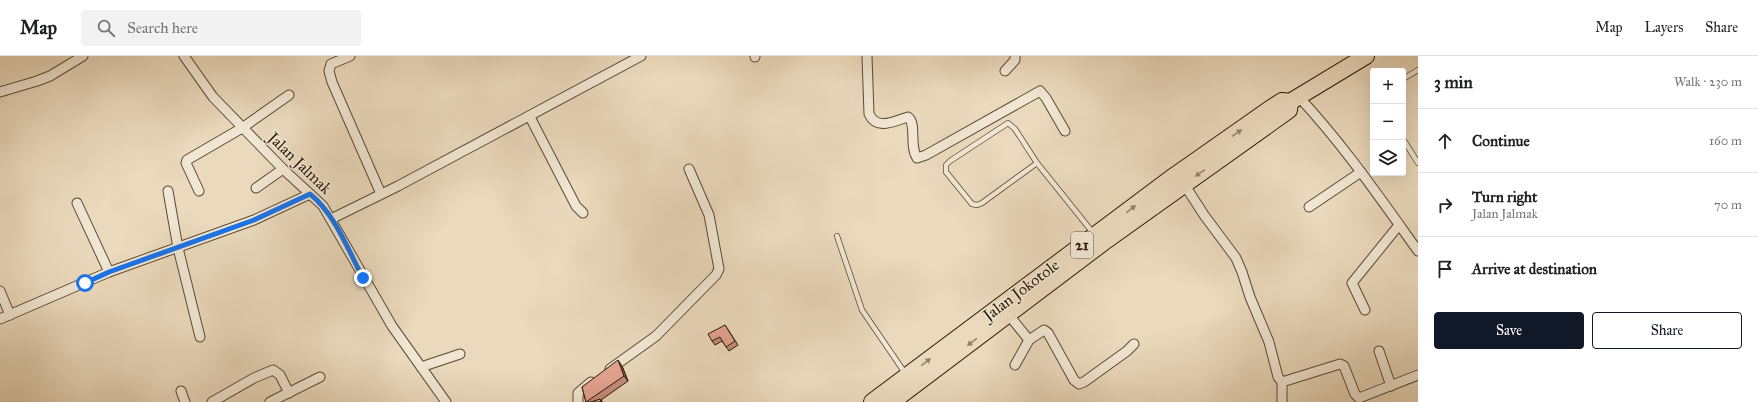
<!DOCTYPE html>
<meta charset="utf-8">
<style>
:root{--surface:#fff;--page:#f2f2f2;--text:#202124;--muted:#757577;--line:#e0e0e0;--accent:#111827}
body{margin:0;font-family:"IM FELL Great Primer",serif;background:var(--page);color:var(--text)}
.controls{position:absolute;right:12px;top:12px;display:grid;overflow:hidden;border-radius:4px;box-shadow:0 4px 16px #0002}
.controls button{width:36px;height:36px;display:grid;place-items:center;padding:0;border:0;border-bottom:1px solid var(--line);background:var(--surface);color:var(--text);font:20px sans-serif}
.stop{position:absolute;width:12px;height:12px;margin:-9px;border:3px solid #1a73e8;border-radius:50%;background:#fff}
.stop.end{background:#1a73e8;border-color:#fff;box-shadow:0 1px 4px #0008}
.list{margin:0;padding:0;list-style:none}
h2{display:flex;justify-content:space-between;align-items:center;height:52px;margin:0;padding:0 16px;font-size:17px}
h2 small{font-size:13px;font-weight:400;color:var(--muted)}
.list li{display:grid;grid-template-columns:26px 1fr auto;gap:12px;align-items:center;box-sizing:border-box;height:64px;padding:0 16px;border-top:1px solid var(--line)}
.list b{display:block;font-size:15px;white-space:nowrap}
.list p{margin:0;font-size:13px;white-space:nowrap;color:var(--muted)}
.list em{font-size:13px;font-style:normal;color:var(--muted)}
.actions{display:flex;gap:8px;padding:12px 16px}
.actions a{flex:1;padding:9px 0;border:1px solid var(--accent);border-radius:4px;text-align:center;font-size:14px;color:var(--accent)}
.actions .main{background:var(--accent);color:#fff}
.icon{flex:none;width:22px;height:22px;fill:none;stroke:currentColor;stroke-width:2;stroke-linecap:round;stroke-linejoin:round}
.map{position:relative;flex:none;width:1418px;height:346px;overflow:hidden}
header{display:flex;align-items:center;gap:24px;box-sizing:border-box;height:56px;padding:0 20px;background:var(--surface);border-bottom:1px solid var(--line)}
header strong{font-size:19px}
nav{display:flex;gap:22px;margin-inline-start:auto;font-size:14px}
.search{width:280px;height:36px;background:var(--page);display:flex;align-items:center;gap:10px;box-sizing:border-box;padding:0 14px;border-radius:4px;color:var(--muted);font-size:15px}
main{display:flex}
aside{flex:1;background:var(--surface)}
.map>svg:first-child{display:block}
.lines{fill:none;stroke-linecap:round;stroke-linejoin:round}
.lane-casing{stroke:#5c4932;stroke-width:6}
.street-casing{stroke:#5c4932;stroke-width:11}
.highway-casing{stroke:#2c1904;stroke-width:18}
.lane{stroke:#f1e6d3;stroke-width:4.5}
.street{stroke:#f1e6d3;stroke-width:9}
.highway{stroke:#ead9bc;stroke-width:16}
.wall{fill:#c48c7d;stroke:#2c1904}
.shaded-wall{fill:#a07266;stroke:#2c1904}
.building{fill:#e4a391;stroke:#2c1904}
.oneway{fill:#948369}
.route{stroke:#1a73e8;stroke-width:5}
.labels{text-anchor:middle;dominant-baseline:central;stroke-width:3;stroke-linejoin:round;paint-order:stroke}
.shield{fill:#f1e6d3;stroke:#675642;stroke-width:1}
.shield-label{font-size:15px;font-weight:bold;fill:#2c1904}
.street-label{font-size:16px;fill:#2c1904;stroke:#f1e6d3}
</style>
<header>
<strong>Map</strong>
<div class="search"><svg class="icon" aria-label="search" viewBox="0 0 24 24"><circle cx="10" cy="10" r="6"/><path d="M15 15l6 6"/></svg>Search here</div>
<nav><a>Map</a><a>Layers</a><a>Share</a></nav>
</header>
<main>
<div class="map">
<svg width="1418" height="346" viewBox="0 0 1418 346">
<rect width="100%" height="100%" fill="#ead9bc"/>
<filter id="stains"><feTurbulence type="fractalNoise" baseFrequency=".005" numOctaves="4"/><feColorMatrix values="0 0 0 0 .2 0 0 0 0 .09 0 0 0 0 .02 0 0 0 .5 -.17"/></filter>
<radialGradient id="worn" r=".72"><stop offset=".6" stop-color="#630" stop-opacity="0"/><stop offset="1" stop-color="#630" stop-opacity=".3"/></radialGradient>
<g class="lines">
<g class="lane-casing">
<g id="lane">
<polyline points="1403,23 1418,14"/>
<polyline points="1403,83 1418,107"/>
<polyline points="1037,107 982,147 977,149 972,148 946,116 946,109 950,105 1008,67 1015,73 1037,107 1094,178"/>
<polyline points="837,180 862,254 905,317"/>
</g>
</g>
<g class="street-casing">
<g id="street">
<polyline points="184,0 213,41 283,113 323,150 392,270 446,346"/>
<polyline points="350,0 331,8 329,15 332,26 381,138"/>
<polyline points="755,0 755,1"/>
<path d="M867 0 869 58C877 75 894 65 908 61 917 67 909 90 917 102L926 99 1040 35 1046 42 1065 75"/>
<polyline points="1005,15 1015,4 1015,0"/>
<polyline points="0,36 37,25 50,20 83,0"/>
<path d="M1298 40C1343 88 1380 142 1418 195"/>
<polyline points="530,61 576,150 583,157"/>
<polyline points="1184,128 1204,159 1236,202 1242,216 1250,241 1269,286 1278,321 1282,326 1282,346"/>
<polyline points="256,132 283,113"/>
<polyline points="168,135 178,192 200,281"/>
<polyline points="199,135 186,107 187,104 242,72 289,39"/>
<polyline points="77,147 109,216"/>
<polyline points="1309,151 1361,116"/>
<polyline points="331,163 398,130 641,0"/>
<polyline points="0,235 10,259"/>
<polyline points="1365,254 1352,227 1399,169"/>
<polyline points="1008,258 1029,284 1044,274 1048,277 1074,324 1079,328 1084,326 1127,295 1134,288"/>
<polyline points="0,263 109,216 254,164 310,138"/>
<polyline points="1379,295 1391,330"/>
<polyline points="1015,309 1029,284"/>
<polyline points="421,311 460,298"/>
<polyline points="610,313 656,280 716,219 719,213 709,159 689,113"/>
<polyline points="1282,326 1340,308 1344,310 1355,338 1359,342 1418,319"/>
<polyline points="181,335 185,346"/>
<polyline points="212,346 254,322 273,314 280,319 289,337"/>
<polyline points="270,346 320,321"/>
<polyline points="578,346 578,337 591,326"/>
</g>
</g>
<g class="highway-casing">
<g id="highway">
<polyline points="1290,46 1366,0"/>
<polyline points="872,346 1174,120 1271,52 1282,45 1290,46 1289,54 1104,186 892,346"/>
</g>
</g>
<use href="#lane" class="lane"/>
<use href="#street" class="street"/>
<use href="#highway" class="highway"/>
</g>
<g class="wall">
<polygon points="725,269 738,289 729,295 722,285 715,289 712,285"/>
<polygon points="622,310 628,325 601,344 603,346 586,346 582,331"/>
</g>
<polygon class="shaded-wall" points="618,304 622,310 628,325 624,320"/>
<g class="building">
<polygon points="725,269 735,285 726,291 720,281 712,285 708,278"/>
<polygon points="618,304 624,320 586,346 582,331"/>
<polygon points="600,343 601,346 591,346"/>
</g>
<defs><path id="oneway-solid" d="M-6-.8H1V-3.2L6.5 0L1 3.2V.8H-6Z"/></defs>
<g class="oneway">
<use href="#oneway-solid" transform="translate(1237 77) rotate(-35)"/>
<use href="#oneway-solid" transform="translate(1200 117) rotate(145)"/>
<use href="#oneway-solid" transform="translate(1131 153) rotate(-37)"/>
<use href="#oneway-solid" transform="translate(972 286) rotate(143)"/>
<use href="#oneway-solid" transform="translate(926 306) rotate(-37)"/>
</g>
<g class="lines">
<path class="route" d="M85 227 109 216 254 164 310 138C335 158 348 194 363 222"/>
</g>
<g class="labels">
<rect class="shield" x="1071" y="176" width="22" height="26" rx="3"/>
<g class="shield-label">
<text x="1082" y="189">21</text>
</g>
<g class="street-label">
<text transform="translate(300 107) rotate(44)">Jalan Jalmak</text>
<text transform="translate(1021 234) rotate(-37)">Jalan Jokotole</text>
</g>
</g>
<rect width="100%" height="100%" filter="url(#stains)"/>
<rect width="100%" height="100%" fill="url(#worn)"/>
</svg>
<div class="controls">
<button>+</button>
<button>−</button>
<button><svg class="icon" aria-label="layers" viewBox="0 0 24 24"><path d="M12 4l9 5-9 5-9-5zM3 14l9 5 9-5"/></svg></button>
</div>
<div class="stop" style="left:85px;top:227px"></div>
<div class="stop end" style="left:363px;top:222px"></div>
</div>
<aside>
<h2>3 min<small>Walk · 230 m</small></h2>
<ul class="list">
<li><svg class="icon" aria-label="ahead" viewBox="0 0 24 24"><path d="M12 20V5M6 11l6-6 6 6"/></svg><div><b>Continue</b></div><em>160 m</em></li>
<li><svg class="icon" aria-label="right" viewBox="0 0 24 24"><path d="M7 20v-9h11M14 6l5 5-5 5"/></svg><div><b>Turn right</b><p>Jalan Jalmak</p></div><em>70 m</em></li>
<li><svg class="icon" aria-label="arrive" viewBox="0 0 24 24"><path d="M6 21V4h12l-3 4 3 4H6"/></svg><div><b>Arrive at destination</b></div></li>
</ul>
<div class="actions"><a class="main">Save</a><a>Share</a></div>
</aside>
</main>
